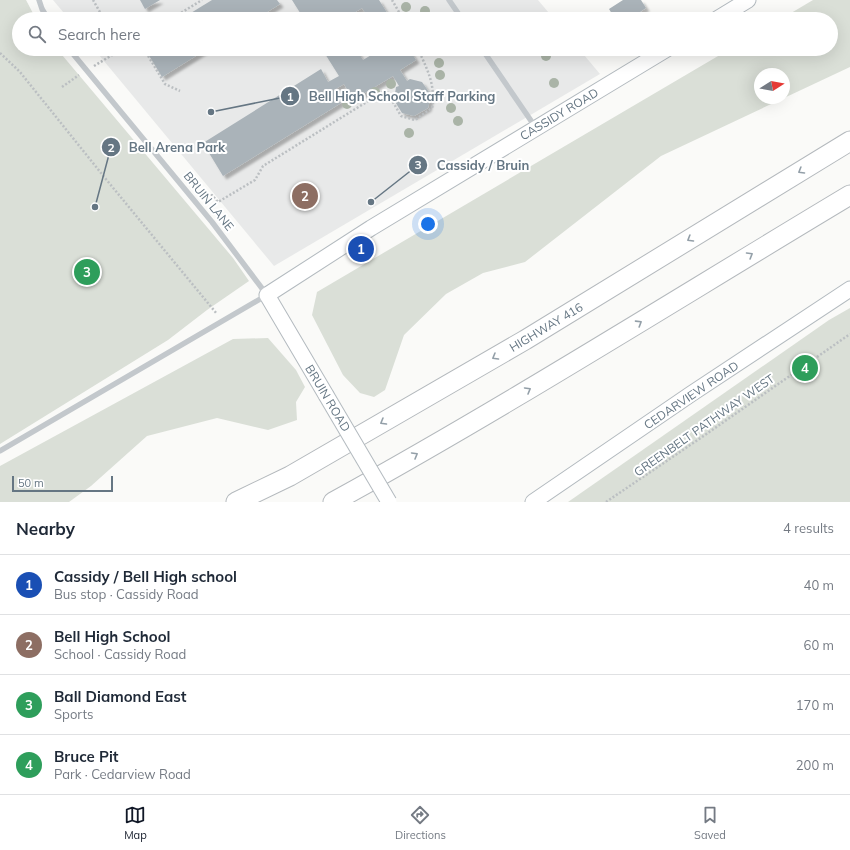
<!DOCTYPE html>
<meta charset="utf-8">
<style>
:root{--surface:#fff;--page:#f6f6f7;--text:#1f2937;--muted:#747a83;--line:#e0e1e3;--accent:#111827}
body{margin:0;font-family:Mulish,sans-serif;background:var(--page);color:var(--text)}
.compass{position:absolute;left:754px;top:68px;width:36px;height:36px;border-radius:50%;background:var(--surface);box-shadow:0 4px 16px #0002;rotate:79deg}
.scale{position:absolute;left:12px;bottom:10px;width:101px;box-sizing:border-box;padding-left:4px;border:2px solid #657683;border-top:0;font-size:11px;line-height:14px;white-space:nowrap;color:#657683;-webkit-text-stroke:3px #fff;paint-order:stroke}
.you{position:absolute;left:428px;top:224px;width:14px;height:14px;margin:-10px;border:3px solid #fff;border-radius:50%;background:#1a73e8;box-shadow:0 0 0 6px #1a73e833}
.badge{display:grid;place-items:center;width:26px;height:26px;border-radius:50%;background:var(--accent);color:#fff;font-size:13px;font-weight:700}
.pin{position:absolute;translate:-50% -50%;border:2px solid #fff;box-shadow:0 1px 4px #0006}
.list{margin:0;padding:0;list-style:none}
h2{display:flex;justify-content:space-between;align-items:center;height:52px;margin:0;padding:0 16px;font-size:17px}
h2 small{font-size:13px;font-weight:400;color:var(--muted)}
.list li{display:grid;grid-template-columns:26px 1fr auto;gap:12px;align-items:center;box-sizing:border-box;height:60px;padding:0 16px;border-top:1px solid var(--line)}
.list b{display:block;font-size:15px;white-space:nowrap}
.list p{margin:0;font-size:13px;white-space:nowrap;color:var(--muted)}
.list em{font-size:13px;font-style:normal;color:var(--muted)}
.icon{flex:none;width:22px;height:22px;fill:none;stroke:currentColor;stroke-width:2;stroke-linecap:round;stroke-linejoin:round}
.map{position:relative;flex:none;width:850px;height:502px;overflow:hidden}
.search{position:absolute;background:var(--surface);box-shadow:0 4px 16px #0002;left:12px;right:12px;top:12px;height:44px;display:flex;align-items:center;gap:10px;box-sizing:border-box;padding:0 14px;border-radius:22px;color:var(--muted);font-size:15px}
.sheet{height:292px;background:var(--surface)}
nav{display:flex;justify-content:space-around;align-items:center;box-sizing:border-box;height:56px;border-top:1px solid var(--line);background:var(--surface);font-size:11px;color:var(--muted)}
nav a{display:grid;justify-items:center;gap:2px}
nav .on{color:var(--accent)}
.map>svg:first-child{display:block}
.built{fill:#e8e9e9}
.green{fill:#dadfd7}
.building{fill:#aab3b9;filter:url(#shadow)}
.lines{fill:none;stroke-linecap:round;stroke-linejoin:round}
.secondary-casing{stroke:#b3babf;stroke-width:17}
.highway-casing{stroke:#b4b9bd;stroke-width:21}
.path{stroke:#bbbfc2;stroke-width:2.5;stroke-dasharray:2 2;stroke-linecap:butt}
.lane{stroke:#c3c8cc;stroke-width:5.5}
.secondary{stroke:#fff;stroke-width:15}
.highway{stroke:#fff;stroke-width:19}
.secondary-bridge-casing{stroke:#b3babf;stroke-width:17;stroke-linecap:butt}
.secondary-bridge{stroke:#fff;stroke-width:15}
.tree{fill:#aab4a7}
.oneway{stroke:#939fa8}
.labels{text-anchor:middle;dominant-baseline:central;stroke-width:4;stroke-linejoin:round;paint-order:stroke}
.street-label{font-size:12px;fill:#657683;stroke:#fff}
.leader{fill:none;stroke:#657683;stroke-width:1.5}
.callout-dot{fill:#657683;stroke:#fff;stroke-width:1.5}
.mark-label{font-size:12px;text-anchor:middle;font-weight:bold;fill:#fff}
.callout-label{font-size:13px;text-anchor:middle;font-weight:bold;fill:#657683;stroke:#fff;stroke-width:4;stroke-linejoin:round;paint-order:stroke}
</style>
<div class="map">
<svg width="850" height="502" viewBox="0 0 850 502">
<defs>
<filter id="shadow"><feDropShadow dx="3.5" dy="3.5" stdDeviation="1" flood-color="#0004"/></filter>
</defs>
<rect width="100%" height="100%" fill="#fafaf8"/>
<g class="built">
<polygon points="53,0 538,0 554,19 69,19"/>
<polygon points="94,49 579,49 600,74 274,266"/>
</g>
<g class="green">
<polygon points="0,0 26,0 36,19 19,19 19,49 57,49 233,258 249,281 207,310 168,340 0,444"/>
<polygon points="813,0 850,0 850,67 784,98 784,74 760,74 760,98 784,98 661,156 525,262 483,273 446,294 404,335 385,390 374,397 360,393 343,375 312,315 317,292 730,49 831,49 831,19 781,19"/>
<polygon points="850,308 850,502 568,502 829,320"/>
<polygon points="268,338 296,370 305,387 296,402 297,420 268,430 217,418 147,436 91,486 69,502 0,502 0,466 233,339"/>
</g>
<g class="building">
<polygon points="140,0 160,0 145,9"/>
<polygon points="212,0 277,0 280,4 256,19 181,19"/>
<polygon points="292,0 379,0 391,19 369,19 362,8 344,19 304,19"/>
<polygon points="623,0 641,0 646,8 634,16 637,19 615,19 609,9"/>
<polygon points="597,14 602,19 591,19"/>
<polygon points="145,49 207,49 162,77"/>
<polygon points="322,49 356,49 363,60 381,49 409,49 416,60 400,70 407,81 410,79 422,82 431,95 428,108 414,116 402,113 394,100 396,87 399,86 393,76 353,100 344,84 334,90 341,103 223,176 203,143 321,69 328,82 339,76"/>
</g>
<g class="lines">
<g class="secondary-casing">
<g id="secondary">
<polyline points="717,19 748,0"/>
<polyline points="326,395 267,295 371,228 667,49"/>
<polyline points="533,502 691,394 850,289"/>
</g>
</g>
<g class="highway-casing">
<g id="highway">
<polyline points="236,502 290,476 525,340 850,141"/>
<path d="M333 502C509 405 678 298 850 195"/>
</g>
</g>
<g class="path">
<polyline points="93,0 101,14"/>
<polyline points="392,0 403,19"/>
<polyline points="171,19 202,0"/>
<polyline points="144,49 165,84 180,91"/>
<polyline points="0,53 20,72 105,178 217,314"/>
<polyline points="94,66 122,49"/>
<polyline points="62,87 79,75"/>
<path d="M204 200 212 195 218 202 255 180 263 166 386 90 401 116 415 120 432 108C436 85 427 69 418 49"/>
<polyline points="606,502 705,435 850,334"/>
</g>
<g class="lane">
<polyline points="39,0 42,9 48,19"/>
<polyline points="449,0 462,19"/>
<polyline points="482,49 536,128"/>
<polyline points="0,451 267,295 212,222 69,49"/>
</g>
<use href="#secondary" class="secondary"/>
<use href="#highway" class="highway"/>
<g class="secondary-bridge-casing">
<polyline id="secondary-bridge" points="326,395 389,502"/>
</g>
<use href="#secondary-bridge" class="secondary-bridge"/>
</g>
<g class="tree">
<circle cx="406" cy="7" r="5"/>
<circle cx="425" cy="11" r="5"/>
<circle cx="546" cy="56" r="5"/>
<circle cx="439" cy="63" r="5"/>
<circle cx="440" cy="75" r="5"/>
<circle cx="554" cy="83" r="5"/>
<circle cx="391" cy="84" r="5"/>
<circle cx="375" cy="92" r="5"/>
<circle cx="452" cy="94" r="5"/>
<circle cx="347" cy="104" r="5"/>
<circle cx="451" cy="108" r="5"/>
<circle cx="458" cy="121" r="5"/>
<circle cx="409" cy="133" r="5"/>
</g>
<defs><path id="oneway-chevron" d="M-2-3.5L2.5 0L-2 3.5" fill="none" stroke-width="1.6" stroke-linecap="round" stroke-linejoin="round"/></defs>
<g class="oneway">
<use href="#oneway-chevron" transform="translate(801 171) rotate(149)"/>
<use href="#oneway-chevron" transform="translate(690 239) rotate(149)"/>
<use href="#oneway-chevron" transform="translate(750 255) rotate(-31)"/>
<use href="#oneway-chevron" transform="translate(639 323) rotate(-32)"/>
<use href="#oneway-chevron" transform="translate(495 357) rotate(150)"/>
<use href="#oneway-chevron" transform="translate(528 390) rotate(-30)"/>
<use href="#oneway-chevron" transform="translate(383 422) rotate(150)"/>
<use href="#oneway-chevron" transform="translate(415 455) rotate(-30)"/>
</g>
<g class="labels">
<g class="street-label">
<text transform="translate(559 114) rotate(-31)">CASSIDY ROAD</text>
<text transform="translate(209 201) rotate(51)">BRUIN LANE</text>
<text transform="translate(546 327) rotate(-31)">HIGHWAY 416</text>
<text transform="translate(691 395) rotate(-34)">CEDARVIEW ROAD</text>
<text transform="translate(328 398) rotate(59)">BRUIN ROAD</text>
<text transform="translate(704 425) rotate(-35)">GREENBELT PATHWAY WEST</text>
</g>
</g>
<path class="leader" d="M211 112L290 96M95 207L111 147M371 202L418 165"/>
<g class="callout-dot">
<circle cx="211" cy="112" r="4"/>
<circle cx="95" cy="207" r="4"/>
<circle cx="371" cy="202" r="4"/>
<circle cx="290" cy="96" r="10"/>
<circle cx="111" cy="147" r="10"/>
<circle cx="418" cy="165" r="10"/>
</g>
<g class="mark-label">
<text x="290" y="101">1</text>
<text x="111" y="152">2</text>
<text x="418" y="169">3</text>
</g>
<g class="callout-label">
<text x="402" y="101">Bell High School Staff Parking</text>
<text x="177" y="152">Bell Arena Park</text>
<text x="483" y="170">Cassidy / Bruin</text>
</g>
</svg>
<svg class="compass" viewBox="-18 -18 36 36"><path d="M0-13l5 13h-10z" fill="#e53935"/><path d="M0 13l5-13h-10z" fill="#747a83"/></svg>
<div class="scale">50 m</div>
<div class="you"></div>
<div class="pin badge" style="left:361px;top:249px;background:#1a4fb4">1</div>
<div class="pin badge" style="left:305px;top:196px;background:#8d6e63">2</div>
<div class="pin badge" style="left:87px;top:272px;background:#2e9e5b">3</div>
<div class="pin badge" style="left:805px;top:368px;background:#2e9e5b">4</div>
<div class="search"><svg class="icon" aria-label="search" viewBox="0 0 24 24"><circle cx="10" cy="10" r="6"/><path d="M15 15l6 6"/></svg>Search here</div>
</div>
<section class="sheet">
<h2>Nearby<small>4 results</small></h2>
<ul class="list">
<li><span class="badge" style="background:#1a4fb4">1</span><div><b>Cassidy / Bell High school</b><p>Bus stop · Cassidy Road</p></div><em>40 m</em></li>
<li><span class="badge" style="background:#8d6e63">2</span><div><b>Bell High School</b><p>School · Cassidy Road</p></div><em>60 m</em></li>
<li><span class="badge" style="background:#2e9e5b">3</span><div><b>Ball Diamond East</b><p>Sports</p></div><em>170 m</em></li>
<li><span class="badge" style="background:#2e9e5b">4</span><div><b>Bruce Pit</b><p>Park · Cedarview Road</p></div><em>200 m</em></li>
</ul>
</section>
<nav>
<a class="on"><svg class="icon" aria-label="map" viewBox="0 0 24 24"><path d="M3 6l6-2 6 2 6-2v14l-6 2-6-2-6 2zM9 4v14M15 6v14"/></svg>Map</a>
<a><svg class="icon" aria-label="directions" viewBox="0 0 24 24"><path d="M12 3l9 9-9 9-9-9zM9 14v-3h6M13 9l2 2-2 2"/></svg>Directions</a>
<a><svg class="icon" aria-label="saved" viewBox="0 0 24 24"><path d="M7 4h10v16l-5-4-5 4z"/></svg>Saved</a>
</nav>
